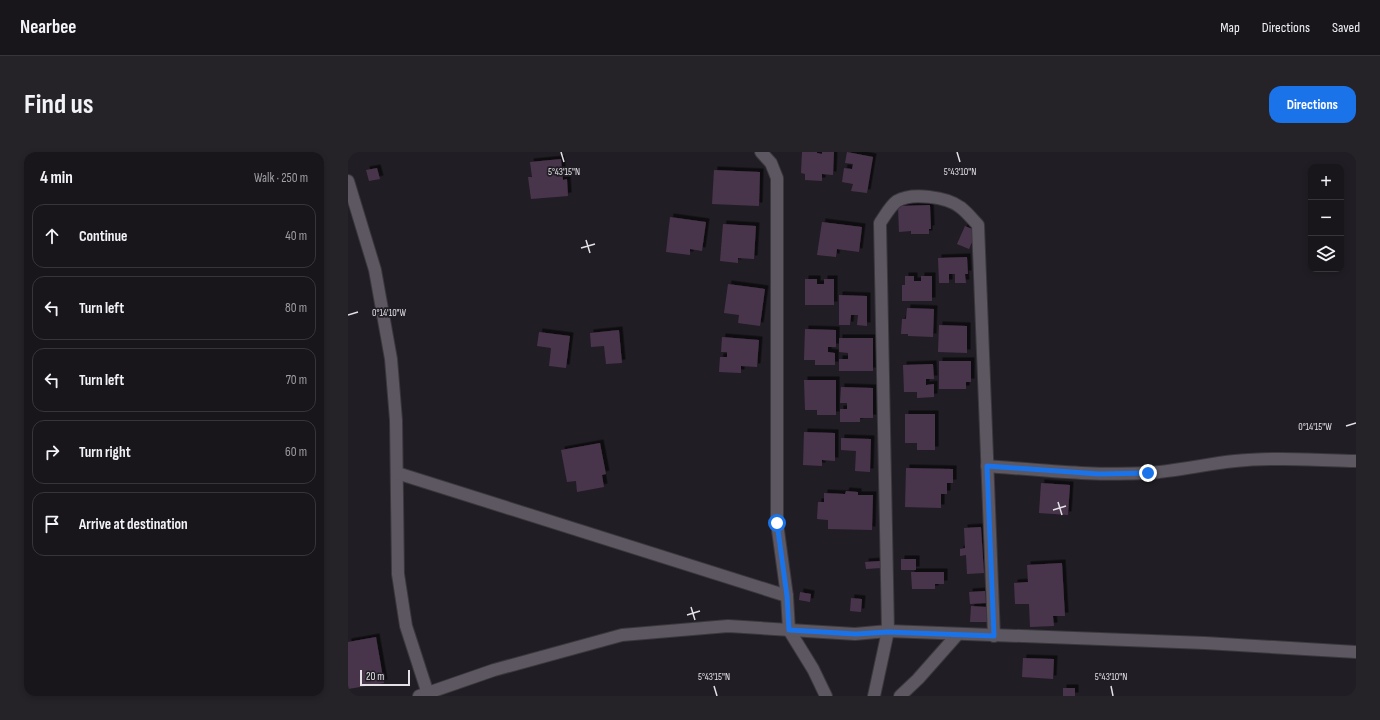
<!DOCTYPE html>
<meta charset="utf-8">
<style>
:root{--surface:#19161b;--page:#262328;--text:#f1f3f6;--muted:#9f9fa3;--line:#37353a;--accent:#1a73e8}
body{margin:0;font-family:"Sofia Sans Condensed",sans-serif;background:var(--page);color:var(--text)}
.controls{position:absolute;right:12px;top:12px;display:grid;overflow:hidden;border-radius:8px;box-shadow:0 2px 6px #0003}
.controls button{width:36px;height:36px;display:grid;place-items:center;padding:0;border:0;border-bottom:1px solid var(--line);background:var(--surface);color:var(--text);font:20px sans-serif}
.scale{position:absolute;left:12px;bottom:10px;width:50px;box-sizing:border-box;padding-left:4px;border:2px solid #e3e0e6;border-top:0;font-size:11px;line-height:14px;white-space:nowrap;color:#e3e0e6;-webkit-text-stroke:3px #211d24;paint-order:stroke}
.stop{position:absolute;width:12px;height:12px;margin:-9px;border:3px solid #1a73e8;border-radius:50%;background:#fff}
.stop.end{background:#1a73e8;border-color:#fff;box-shadow:0 1px 4px #0008}
.list{margin:0;padding:0;list-style:none}
h2{display:flex;justify-content:space-between;align-items:center;height:52px;margin:0;padding:0 16px;font-size:17px}
h2 small{font-size:13px;font-weight:400;color:var(--muted)}
.list li{display:grid;grid-template-columns:26px 1fr auto;gap:12px;align-items:center;box-sizing:border-box;height:64px;margin:0 8px 8px;padding:0 8px;border:1px solid var(--line);border-radius:12px}
.list b{display:block;font-size:15px;white-space:nowrap}
.list em{font-size:13px;font-style:normal;color:var(--muted)}
.icon{flex:none;width:22px;height:22px;fill:none;stroke:currentColor;stroke-width:2;stroke-linecap:round;stroke-linejoin:round}
.map{position:relative;flex:none;width:1008px;height:544px;overflow:hidden;border-radius:12px}
header{display:flex;align-items:center;gap:24px;box-sizing:border-box;height:56px;padding:0 20px;background:var(--surface);border-bottom:1px solid var(--line)}
header strong{font-size:19px}
nav{display:flex;gap:22px;margin-inline-start:auto;font-size:14px}
.intro{display:flex;align-items:center;justify-content:space-between;box-sizing:border-box;height:96px;padding:0 24px}
h1{margin:0;font-size:28px}
.button{padding:10px 18px;border-radius:12px;background:var(--accent);color:#fff;font-size:14px;font-weight:700}
main{display:flex;gap:24px;padding:0 24px}
aside{flex:1;background:var(--surface);border-radius:12px;box-shadow:0 2px 6px #0003}
.map>svg:first-child{display:block}
.building{fill:#4a344c;filter:url(#shadow)}
.lines{fill:none;stroke-linecap:round;stroke-linejoin:round}
.street-casing{stroke:#3a373d;stroke-width:14}
.street{stroke:#5c5760;stroke-width:12}
.route{stroke:#1a73e8;stroke-width:5}
.ticks{fill:none;stroke:#e3e0e6;stroke-width:1.5}
.ticks-label{font-size:10px;text-anchor:middle;fill:#e3e0e6;stroke:#211d24;stroke-width:3.5;stroke-linejoin:round;paint-order:stroke}
</style>
<header>
<strong>Nearbee</strong>
<nav><a>Map</a><a>Directions</a><a>Saved</a></nav>
</header>
<div class="intro"><h1>Find us</h1><a class="button">Directions</a></div>
<main>
<aside>
<h2>4 min<small>Walk · 250 m</small></h2>
<ul class="list">
<li><svg class="icon" aria-label="ahead" viewBox="0 0 24 24"><path d="M12 20V5M6 11l6-6 6 6"/></svg><div><b>Continue</b></div><em>40 m</em></li>
<li><svg class="icon" aria-label="left" viewBox="0 0 24 24"><path d="M17 20v-9H6M10 6l-5 5 5 5"/></svg><div><b>Turn left</b></div><em>80 m</em></li>
<li><svg class="icon" aria-label="left" viewBox="0 0 24 24"><path d="M17 20v-9H6M10 6l-5 5 5 5"/></svg><div><b>Turn left</b></div><em>70 m</em></li>
<li><svg class="icon" aria-label="right" viewBox="0 0 24 24"><path d="M7 20v-9h11M14 6l5 5-5 5"/></svg><div><b>Turn right</b></div><em>60 m</em></li>
<li><svg class="icon" aria-label="arrive" viewBox="0 0 24 24"><path d="M6 21V4h12l-3 4 3 4H6"/></svg><div><b>Arrive at destination</b></div></li>
</ul>
</aside>
<div class="map">
<svg width="1008" height="544" viewBox="0 0 1008 544">
<defs>
<filter id="shadow"><feDropShadow dx="3.5" dy="-3.5" stdDeviation="0" flood-color="#0009"/></filter>
</defs>
<rect width="100%" height="100%" fill="#211d24"/>
<g class="building">
<polygon points="454,0 469,0 469,1 474,2 474,0 486,0 485,23 474,22 474,29 457,28 457,22 453,21"/>
<polygon points="499,0 525,5 519,41 503,39 505,32 494,30 496,16 504,17 505,12 497,11"/>
<polygon points="213,7 215,28 219,27 220,44 183,47 180,25 184,25 182,10"/>
<polygon points="29,16 32,27 21,29 18,18"/>
<polygon points="366,18 412,20 411,54 364,52"/>
<polygon points="582,53 583,77 581,77 581,82 563,82 563,79 551,80 550,54"/>
<polygon points="322,65 358,70 354,99 342,97 342,103 318,100"/>
<polygon points="474,70 514,75 511,100 489,97 488,105 469,103"/>
<polygon points="375,72 408,74 406,107 390,106 390,111 372,109"/>
<polygon points="617,74 629,79 621,97 609,92"/>
<polygon points="619,105 620,122 617,122 618,131 607,131 607,122 601,122 601,131 591,131 590,106"/>
<polygon points="557,124 566,124 566,129 573,129 573,124 584,124 584,149 554,149 554,133 557,133"/>
<polygon points="457,127 469,127 469,132 476,132 476,127 486,127 486,153 457,153"/>
<polygon points="380,132 417,137 412,174 390,171 391,163 376,161"/>
<polygon points="491,143 519,144 519,174 509,173 510,163 503,163 502,173 491,173"/>
<polygon points="559,156 586,157 585,185 560,184 560,182 553,182 554,167 558,167"/>
<polygon points="591,173 619,174 619,201 590,200"/>
<polygon points="457,177 488,178 488,195 480,195 480,200 487,201 487,213 467,213 467,208 456,208"/>
<polygon points="271,178 274,211 258,212 256,194 243,195 242,181"/>
<polygon points="191,180 222,184 218,216 201,214 203,196 189,194"/>
<polygon points="374,185 411,188 409,215 393,214 393,221 371,220 372,205 379,205 379,200 373,200"/>
<polygon points="491,186 525,186 525,219 491,219 491,207 500,207 500,201 491,200"/>
<polygon points="591,209 623,209 623,230 618,230 618,237 591,237"/>
<polygon points="585,212 586,227 578,227 578,233 586,232 586,245 569,246 569,240 556,240 555,213"/>
<polygon points="456,228 488,228 488,263 469,263 469,258 457,258"/>
<polygon points="493,235 525,236 525,266 512,266 512,270 492,270 492,257 499,257 499,251 492,251"/>
<polygon points="557,262 587,262 587,298 569,298 569,291 557,291"/>
<polygon points="456,280 487,281 487,309 474,308 474,314 455,313"/>
<polygon points="493,286 523,287 522,320 507,319 508,299 493,298"/>
<polygon points="252,291 258,322 254,323 256,335 229,340 228,329 219,330 213,298"/>
<polygon points="558,316 605,317 605,331 599,331 599,342 593,342 593,356 557,355"/>
<polygon points="693,331 722,333 720,363 691,361"/>
<polygon points="498,339 510,340 510,343 525,343 524,378 480,377 480,368 469,367 470,350 476,350 476,341 497,342"/>
<polygon points="633,375 636,421 619,422 618,403 612,404 612,397 617,396 616,376"/>
<rect x="553" y="407" width="15" height="11"/>
<polygon points="532,409 533,416 518,417 517,410"/>
<polygon points="714,411 717,464 705,464 706,474 682,475 681,452 667,452 666,431 680,430 679,413"/>
<polygon points="563,420 596,420 596,432 587,432 587,437 564,437"/>
<polygon points="637,439 638,451 622,452 621,440"/>
<polygon points="452,440 463,442 462,450 451,448"/>
<polygon points="503,446 514,447 513,460 502,459"/>
<polygon points="623,454 639,455 639,470 622,470"/>
<polygon points="28,485 36,531 0,537 0,490"/>
<polygon points="675,506 706,507 705,527 674,525"/>
<rect x="715" y="536" width="12" height="8"/>
</g>
<g class="lines">
<g class="street-casing">
<g id="street">
<polyline points="413,0 423,11 429,26 429,371 439,444 441,478 465,517 478,544"/>
<polyline points="0,29 27,118 43,207 48,268 50,422 58,474 80,542"/>
<path d="M639 314C692 318 746 324 800 321 829 319 858 312 887 309 927 305 968 308 1008 309"/>
<polyline points="49,321 439,444"/>
<polyline points="71,544 146,518 274,483 380,474 507,482 540,479 857,491 1008,500"/>
<path d="M526 544 540 479 532 71C537 64 542 54 549 49 564 40 599 45 612 55 619 60 624 67 630 73L646 484"/>
<polyline points="552,544 570,527 609,483"/>
</g>
</g>
<use href="#street" class="street"/>
</g>
<g class="lines">
<polyline class="route" points="429,371 439,444 441,478 508,482 540,480 646,484 639,314 751,322 800,321"/>
</g>
<path class="ticks" d="M213 0 216 10M609 0 612 10M238 88 242 101M233 96 247 92M0 163 10 160M998 274 1008 271M710 350 714 363M705 358 718 354M343 455 347 468M339 463 352 459M366 534 369 544M763 534 765 544"/>
<g class="ticks-label">
<text x="216" y="23">5°43'15"N</text>
<text x="612" y="23">5°43'10"N</text>
<text x="41" y="164">0°14'10"W</text>
<text x="967" y="278">0°14'15"W</text>
<text x="366" y="528">5°43'15"N</text>
<text x="763" y="528">5°43'10"N</text>
</g>
</svg>
<div class="controls">
<button>+</button>
<button>−</button>
<button><svg class="icon" aria-label="layers" viewBox="0 0 24 24"><path d="M12 4l9 5-9 5-9-5zM3 14l9 5 9-5"/></svg></button>
</div>
<div class="scale">20 m</div>
<div class="stop" style="left:429px;top:371px"></div>
<div class="stop end" style="left:800px;top:321px"></div>
</div>
</main>
